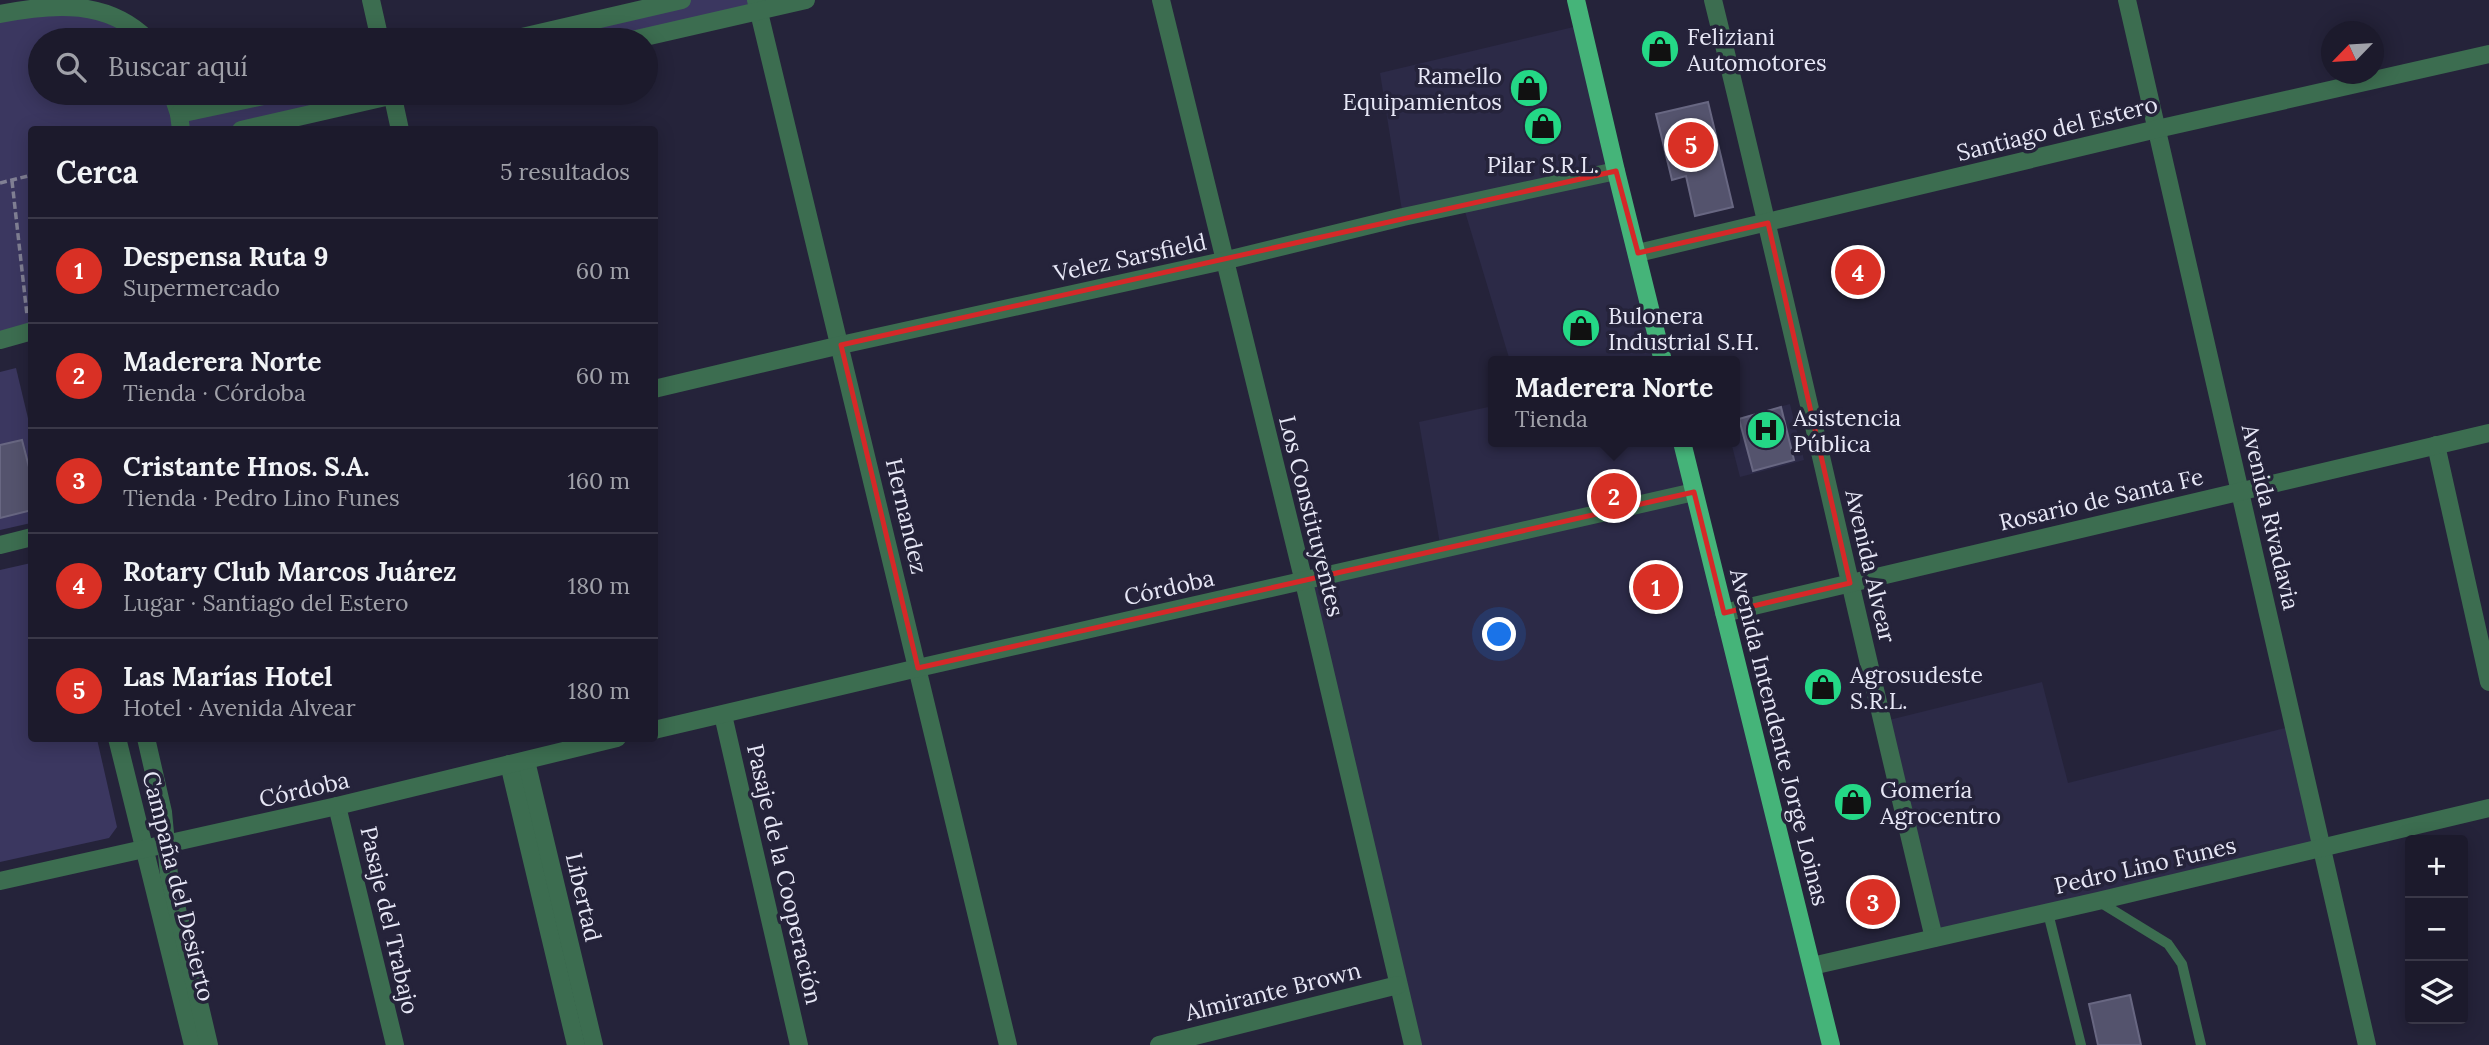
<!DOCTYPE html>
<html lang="es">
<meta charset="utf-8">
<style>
:root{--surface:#1c1a2c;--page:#252334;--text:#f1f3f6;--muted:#a0a1a9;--line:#3a3848;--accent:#d93025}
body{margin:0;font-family:Lora,serif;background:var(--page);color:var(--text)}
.controls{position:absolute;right:21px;bottom:21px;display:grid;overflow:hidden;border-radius:7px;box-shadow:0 4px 18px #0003}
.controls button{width:63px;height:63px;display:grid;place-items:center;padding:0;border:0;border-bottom:2px solid var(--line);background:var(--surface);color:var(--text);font:35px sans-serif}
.compass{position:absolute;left:2321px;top:21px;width:63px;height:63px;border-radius:50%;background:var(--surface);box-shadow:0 4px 18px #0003;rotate:245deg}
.you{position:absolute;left:1500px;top:635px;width:24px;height:24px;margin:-18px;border:5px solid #fff;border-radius:50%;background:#1a73e8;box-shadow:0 0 0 10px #1a73e833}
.badge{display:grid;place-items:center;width:46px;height:46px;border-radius:50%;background:var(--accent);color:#fff;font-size:23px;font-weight:700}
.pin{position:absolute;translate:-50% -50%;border:4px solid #fff;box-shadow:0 2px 7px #0006}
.popup{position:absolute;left:1488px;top:356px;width:252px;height:91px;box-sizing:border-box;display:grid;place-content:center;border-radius:7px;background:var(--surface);filter:drop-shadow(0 2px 5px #0005);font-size:23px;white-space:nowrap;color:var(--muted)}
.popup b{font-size:26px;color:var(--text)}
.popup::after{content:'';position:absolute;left:50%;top:100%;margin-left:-14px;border:14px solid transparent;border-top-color:var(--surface)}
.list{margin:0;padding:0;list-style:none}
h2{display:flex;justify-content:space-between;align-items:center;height:91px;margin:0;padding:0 28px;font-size:30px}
h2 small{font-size:23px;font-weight:400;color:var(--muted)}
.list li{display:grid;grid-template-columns:46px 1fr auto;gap:21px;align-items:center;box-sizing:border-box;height:105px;padding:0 28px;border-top:2px solid var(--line)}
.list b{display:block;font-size:26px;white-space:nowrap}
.list p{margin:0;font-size:23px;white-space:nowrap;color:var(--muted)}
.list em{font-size:23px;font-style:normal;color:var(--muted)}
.icon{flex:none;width:38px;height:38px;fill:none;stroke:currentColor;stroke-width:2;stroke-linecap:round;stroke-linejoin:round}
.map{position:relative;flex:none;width:2489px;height:1045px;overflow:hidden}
.search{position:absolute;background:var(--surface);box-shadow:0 4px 18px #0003;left:28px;top:28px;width:630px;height:77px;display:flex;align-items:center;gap:18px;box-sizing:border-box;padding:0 24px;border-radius:38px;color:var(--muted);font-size:26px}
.panel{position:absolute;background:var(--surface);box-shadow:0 4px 18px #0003;left:28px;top:126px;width:630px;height:616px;border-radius:7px}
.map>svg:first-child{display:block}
.built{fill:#2c2a47}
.green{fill:#3b3760}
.building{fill:#54536d;stroke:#686782;stroke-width:2}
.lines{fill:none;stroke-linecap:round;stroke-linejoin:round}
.path{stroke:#818094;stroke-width:3.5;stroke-dasharray:7 3.5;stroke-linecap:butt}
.lane{stroke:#3c6d50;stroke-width:10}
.street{stroke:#3c6d50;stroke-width:18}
.primary{stroke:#45b479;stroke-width:18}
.marked{fill:none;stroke:#d62828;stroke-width:5;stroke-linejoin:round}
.labels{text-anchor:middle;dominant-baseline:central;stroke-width:7;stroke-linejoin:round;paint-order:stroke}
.poi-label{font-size:23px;fill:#e7e7f6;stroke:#25233a;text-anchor:start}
.street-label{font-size:23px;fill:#e7e7f6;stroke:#25233a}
</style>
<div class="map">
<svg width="2489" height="1045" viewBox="0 0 2489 1045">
<rect width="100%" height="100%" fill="#25233a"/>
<g class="built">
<polygon points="1582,25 1663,361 1510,361 1463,205 1403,217 1380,73"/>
<polygon points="1790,404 1804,460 1740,477 1731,442 1735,442 1735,419"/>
<polygon points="1493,406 1493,442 1682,442 1831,1045 1413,1045 1304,582 1441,550 1419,422"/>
<polygon points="2042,682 2068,783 2293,726 2321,849 1934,938 1881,722"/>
</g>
<g class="green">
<polygon points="682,0 806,0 632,40 509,40"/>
<polygon points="81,3 148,40 40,40 40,93 172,93 179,114 277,93 403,93 241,129 32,130 31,331 0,340 0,14"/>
<polygon points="16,368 32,435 31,523 0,530 0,372"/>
<polygon points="31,563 32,738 97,739 117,827 109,838 0,862 0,570"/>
</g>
<g class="building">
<polygon points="1708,102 1733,207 1695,216 1686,176 1672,180 1656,114"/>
<polygon points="1866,252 1875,286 1850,292 1841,258"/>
<polygon points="1781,407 1794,460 1753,471 1739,419"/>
<polygon points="22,440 32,479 32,510 0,518 0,445"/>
<polygon points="2130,995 2141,1045 2098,1045 2089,1004"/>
</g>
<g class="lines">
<g class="path">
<polyline points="12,181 27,315"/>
<polyline points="0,183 32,175"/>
</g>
<g class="lane">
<polyline points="2098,901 2168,944 2182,964 2201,1045"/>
<polyline points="2048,913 2081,1045"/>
</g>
<g class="street">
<polyline points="371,0 380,40"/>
<polyline points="756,0 1008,1045"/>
<polyline points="1161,0 1304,582 1413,1045"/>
<path d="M1713 0C1790 312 1858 626 1934 938"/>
<polyline points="2127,0 2367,1045"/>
<path d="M0 14C55 3 108 0 148 40"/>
<polyline points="509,40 682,0"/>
<polyline points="632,40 806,0"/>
<polyline points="172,93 179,114 181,130"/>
<polyline points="392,93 400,130"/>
<polyline points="179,114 277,93"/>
<polyline points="241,130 403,93"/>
<polyline points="1638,253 2157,129 2489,54"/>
<polyline points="0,340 32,331"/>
<polyline points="654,389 841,345 1223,261 1403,217 1616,171"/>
<polyline points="2436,445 2489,682"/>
<polyline points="0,545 32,537"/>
<polyline points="1724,613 2489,433"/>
<polyline points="723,715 799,1045"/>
<polyline points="654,730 918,668 1694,492"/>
<polyline points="117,738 193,1045"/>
<polyline points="146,738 163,812 169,875 209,1045"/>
<polyline points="526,761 594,1045"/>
<polyline points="509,764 576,1045"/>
<polyline points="337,806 395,1045"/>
<polyline points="0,881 337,806 617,738"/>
<polyline points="1812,966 2098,901 2489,808"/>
<polyline points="1159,1045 1398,985"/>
</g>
<g class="primary">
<polyline points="1576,0 1616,171 1663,361"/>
<polyline points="1682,442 1831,1045"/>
</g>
</g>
<path class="marked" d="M1616 171 1638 253 1768 223 1850 583 1724 613 1694 492 918 668 841 345Z"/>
<defs>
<g id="shop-disc" transform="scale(2.0125)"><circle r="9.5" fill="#24d886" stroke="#25233a"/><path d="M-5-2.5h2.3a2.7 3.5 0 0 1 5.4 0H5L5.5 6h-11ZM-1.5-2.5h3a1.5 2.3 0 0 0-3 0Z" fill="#111"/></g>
<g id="hospital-disc" transform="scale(2.0125)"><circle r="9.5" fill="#24d886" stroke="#25233a"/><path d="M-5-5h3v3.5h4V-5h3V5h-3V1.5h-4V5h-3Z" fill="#111"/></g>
</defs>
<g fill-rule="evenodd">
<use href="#shop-disc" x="1660" y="49"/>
<use href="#shop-disc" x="1529" y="88"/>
<use href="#shop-disc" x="1543" y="126"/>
<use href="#shop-disc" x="1581" y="328"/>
<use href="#hospital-disc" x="1766" y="430"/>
<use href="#shop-disc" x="1823" y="687"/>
<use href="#shop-disc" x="1853" y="802"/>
</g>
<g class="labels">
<g class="poi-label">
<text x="1687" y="36">Feliziani<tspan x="1687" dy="26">Automotores</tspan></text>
<text x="1502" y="75" text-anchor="end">Ramello<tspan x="1502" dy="26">Equipamientos</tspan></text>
<text x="1543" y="164" text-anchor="middle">Pilar S.R.L.</text>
<text x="1608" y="315">Bulonera<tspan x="1608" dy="26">Industrial S.H.</tspan></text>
<text x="1793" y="417">Asistencia<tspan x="1793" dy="26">Pública</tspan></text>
<text x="1850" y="674">Agrosudeste<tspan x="1850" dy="26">S.R.L.</tspan></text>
<text x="1880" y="789">Gomería<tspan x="1880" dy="26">Agrocentro</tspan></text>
</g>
<g class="street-label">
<text transform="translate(2057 128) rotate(-14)">Santiago del Estero</text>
<text transform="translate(1130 257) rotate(-12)">Velez Sarsfield</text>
<text transform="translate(2101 499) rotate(-13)">Rosario de Santa Fe</text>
<text transform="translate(907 516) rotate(77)">Hernandez</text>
<text transform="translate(1312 516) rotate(76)">Los Constituyentes</text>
<text transform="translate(2271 517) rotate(77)">Avenida Rivadavia</text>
<text transform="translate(1871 566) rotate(77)">Avenida Alvear</text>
<text transform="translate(1169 587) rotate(-13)">Córdoba</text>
<text transform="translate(1780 737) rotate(76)">Avenida Intendente Jorge Loinas</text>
<text transform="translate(304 789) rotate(-13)">Córdoba</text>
<text transform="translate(2145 865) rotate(-13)">Pedro Lino Funes</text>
<text transform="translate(785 874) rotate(77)">Pasaje de la Cooperación</text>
<text transform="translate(179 886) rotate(76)">Campaña del Desierto</text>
<text transform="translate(584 897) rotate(77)">Libertad</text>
<text transform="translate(390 920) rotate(77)">Pasaje del Trabajo</text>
<text transform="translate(1273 991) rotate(-14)">Almirante Brown</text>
</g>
</g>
</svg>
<div class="controls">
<button>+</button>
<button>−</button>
<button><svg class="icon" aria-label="layers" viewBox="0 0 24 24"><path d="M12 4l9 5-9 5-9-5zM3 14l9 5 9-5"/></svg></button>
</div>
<svg class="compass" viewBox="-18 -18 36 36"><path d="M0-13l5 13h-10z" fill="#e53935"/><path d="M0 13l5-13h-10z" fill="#a0a1a9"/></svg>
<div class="you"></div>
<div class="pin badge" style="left:1656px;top:587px">1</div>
<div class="pin badge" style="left:1614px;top:496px">2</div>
<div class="popup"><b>Maderera Norte</b>Tienda</div>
<div class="pin badge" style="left:1873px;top:902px">3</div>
<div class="pin badge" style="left:1858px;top:272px">4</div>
<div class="pin badge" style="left:1691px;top:145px">5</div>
<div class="search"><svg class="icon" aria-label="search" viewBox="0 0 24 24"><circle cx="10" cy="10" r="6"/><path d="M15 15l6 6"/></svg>Buscar aquí</div>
<section class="panel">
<h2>Cerca<small>5 resultados</small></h2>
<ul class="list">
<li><span class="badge">1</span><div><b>Despensa Ruta 9</b><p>Supermercado</p></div><em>60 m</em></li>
<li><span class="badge">2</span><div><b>Maderera Norte</b><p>Tienda · Córdoba</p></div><em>60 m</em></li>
<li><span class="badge">3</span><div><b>Cristante Hnos. S.A.</b><p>Tienda · Pedro Lino Funes</p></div><em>160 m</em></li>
<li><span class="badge">4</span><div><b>Rotary Club Marcos Juárez</b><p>Lugar · Santiago del Estero</p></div><em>180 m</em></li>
<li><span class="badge">5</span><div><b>Las Marías Hotel</b><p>Hotel · Avenida Alvear</p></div><em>180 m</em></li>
</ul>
</section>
</div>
